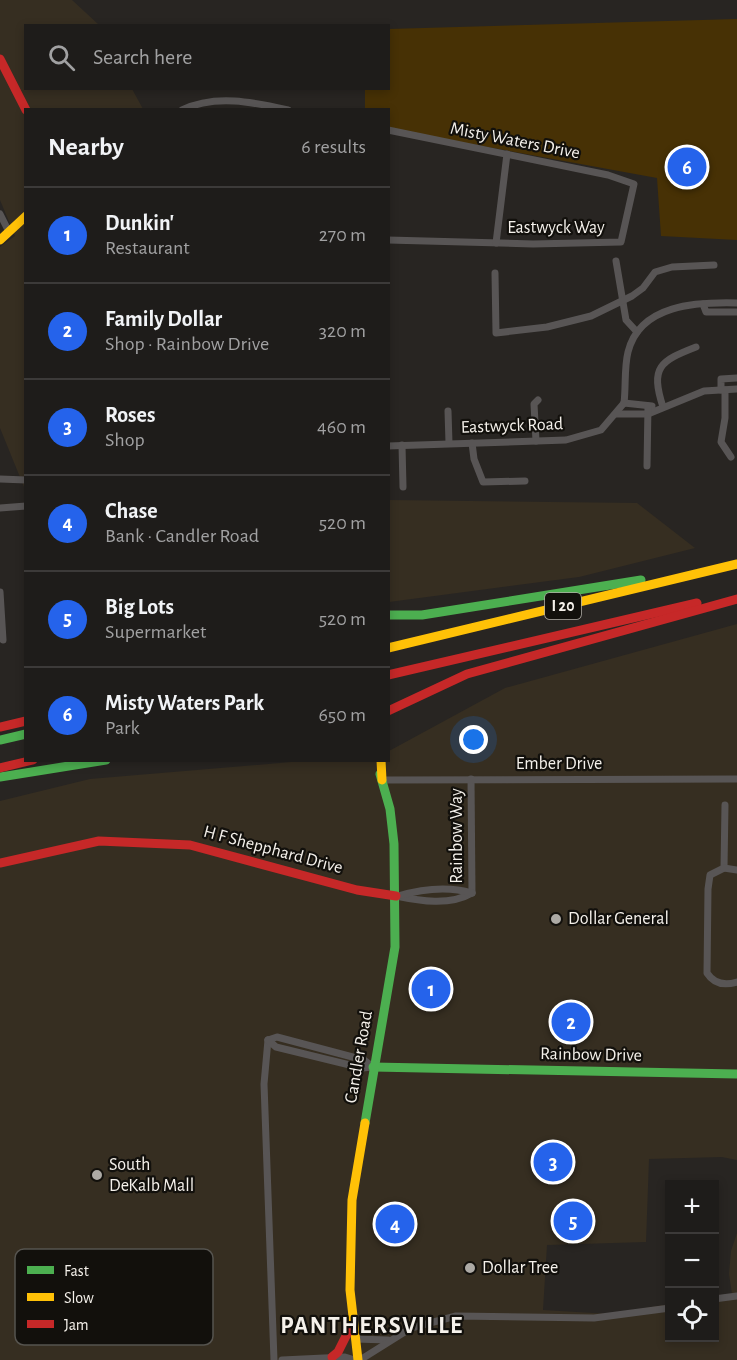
<!DOCTYPE html>
<meta charset="utf-8">
<style>
:root{--surface:#1e1c1a;--page:#2b2927;--text:#f1f3f6;--muted:#a1a1a2;--line:#3c3a39;--accent:#2563eb}
body{margin:0;font-family:"Alegreya Sans",sans-serif;background:var(--page);color:var(--text)}
.controls{position:absolute;right:18px;bottom:18px;display:grid;overflow:hidden;border-radius:0px;box-shadow:0 3px 9px #0003}
.controls button{width:54px;height:54px;display:grid;place-items:center;padding:0;border:0;border-bottom:2px solid var(--line);background:var(--surface);color:var(--text);font:30px sans-serif}
.you{position:absolute;left:474px;top:740px;width:21px;height:21px;margin:-15px;border:4px solid #fff;border-radius:50%;background:#1a73e8;box-shadow:0 0 0 9px #1a73e833}
.badge{display:grid;place-items:center;width:39px;height:39px;border-radius:50%;background:var(--accent);color:#fff;font-size:20px;font-weight:700}
.pin{position:absolute;translate:-50% -50%;border:3px solid #fff;box-shadow:0 2px 6px #0006}
.list{margin:0;padding:0;list-style:none}
h2{display:flex;justify-content:space-between;align-items:center;height:78px;margin:0;padding:0 24px;font-size:26px}
h2 small{font-size:20px;font-weight:400;color:var(--muted)}
.list li{display:grid;grid-template-columns:39px 1fr auto;gap:18px;align-items:center;box-sizing:border-box;height:96px;padding:0 24px;border-top:2px solid var(--line)}
.list b{display:block;font-size:22px;white-space:nowrap}
.list p{margin:0;font-size:20px;white-space:nowrap;color:var(--muted)}
.list em{font-size:20px;font-style:normal;color:var(--muted)}
.icon{flex:none;width:33px;height:33px;fill:none;stroke:currentColor;stroke-width:2;stroke-linecap:round;stroke-linejoin:round}
.map{position:relative;flex:none;width:737px;height:1360px;overflow:hidden}
.search{position:absolute;background:var(--surface);box-shadow:0 3px 9px #0003;left:24px;top:24px;width:366px;height:66px;display:flex;align-items:center;gap:15px;box-sizing:border-box;padding:0 21px;border-radius:0px;color:var(--muted);font-size:22px}
.panel{position:absolute;background:var(--surface);box-shadow:0 3px 9px #0003;left:24px;top:108px;width:366px;height:654px;border-radius:0px}
.map>svg:first-child{display:block}
.built{fill:#362e21}
.green{fill:#473105}
.lines{fill:none;stroke-linecap:round;stroke-linejoin:round}
.street{stroke:#585555;stroke-width:7}
.fast{stroke:#4caf50;stroke-width:9}
.slow{stroke:#ffc107;stroke-width:9}
.jam{stroke:#c62828;stroke-width:9}
.poi-dot{fill:#adaaa5;stroke:#12100c;stroke-width:2}
.labels{text-anchor:middle;dominant-baseline:central;stroke-width:4.5;stroke-linejoin:round;paint-order:stroke}
.shield{fill:#12100c;stroke:#b1aea8;stroke-width:1.5}
.shield-label{font-size:16px;font-weight:bold;fill:#f5f1eb}
.street-label{font-size:18px;fill:#f5f1eb;stroke:#12100c}
.poi-label{font-size:18px;fill:#f5f1eb;stroke:#12100c;text-anchor:start}
.district-label{font-size:24px;font-weight:bold;letter-spacing:1.5px;fill:#f5f1eb;stroke:#12100c}
.key{fill:#12100c;stroke:#56544f;stroke-width:1.5}
.key-label{font-size:16px;fill:#f5f1eb}
</style>
<div class="map">
<svg width="737" height="1360" viewBox="0 0 737 1360">
<rect width="100%" height="100%" fill="#282522"/>
<g class="built">
<polygon points="0,0 72,0 99,25 26,26 26,88 132,89 143,109 26,110 25,583 24,487 0,428 0,247 15,236 0,200"/>
<polygon points="389,500 637,503 695,548 579,577 389,602"/>
<polygon points="737,624 737,1160 722,1157 649,1159 646,1242 547,1245 543,1310 610,1314 669,1304 670,1338 714,1338 715,1297 732,1294 729,1274 731,1251 737,1233 737,1360 0,1360 0,801 90,779 303,761 388,760 389,751 505,688"/>
</g>
<polygon class="green" points="737,19 737,240 661,236 657,178 389,129 388,110 365,109 365,89 388,88 389,29"/>
<g class="lines">
<g class="street">
<path d="M182 110C215 94 253 102 288 110"/>
<polyline points="388,130 608,175 634,184 621,242 533,244 388,240"/>
<polyline points="0,214 9,232"/>
<polyline points="496,243 507,154"/>
<polyline points="616,261 626,320 637,332"/>
<polyline points="495,273 496,333 547,327 591,316 632,296 643,288 655,272 672,267 714,265"/>
<polyline points="703,304 706,312 737,312"/>
<polyline points="721,390 721,379 737,378"/>
<polyline points="725,390 725,418 721,442 731,457"/>
<path d="M624 403C626 387 624 368 628 352 640 304 697 302 737 303"/>
<polyline points="624,403 652,406"/>
<path d="M663 407C650 367 660 361 696 347"/>
<polyline points="448,411 449,443"/>
<polyline points="616,414 648,414 704,391 737,389"/>
<polyline points="536,441 534,404 538,400"/>
<polyline points="472,443 474,459 483,482 525,481"/>
<polyline points="402,445 403,487"/>
<polyline points="388,446 566,440 601,430 624,403"/>
<polyline points="647,466 648,406"/>
<polyline points="0,479 26,480"/>
<polyline points="0,508 26,506"/>
<polyline points="0,592 3,640"/>
<polyline points="471,779 472,893"/>
<polyline points="382,780 737,779"/>
<path d="M725 805 724 868 710 875 708 889 707 973C714 984 724 986 737 982"/>
<polyline points="724,868 737,870"/>
<path d="M396 896C420 901 450 906 472 893"/>
<path d="M398 896C422 889 448 886 472 893"/>
<polyline points="268,1040 264,1084 274,1360"/>
<polyline points="268,1040 277,1037 364,1060 373,1067"/>
<polyline points="268,1040 276,1047 362,1068 373,1067"/>
<polyline points="714,1299 737,1296"/>
<polyline points="355,1339 388,1340"/>
<polyline points="282,1360 345,1357 355,1360"/>
<polyline points="360,1360 411,1328 456,1316 594,1318 670,1308"/>
</g>
<g class="fast">
<polyline points="388,615 422,615 641,580"/>
<polyline points="0,740 26,734"/>
<polyline points="0,777 106,760"/>
<polyline points="373,1067 737,1074"/>
<polyline points="365,1123 395,947 394,844 390,809 380,774"/>
</g>
<g class="slow">
<polyline points="0,240 26,216"/>
<polyline points="388,648 737,564"/>
<polyline points="381,760 382,780"/>
<polyline points="358,1360 350,1290 352,1200 365,1123"/>
</g>
<g class="jam">
<polyline points="0,59 26,110"/>
<polyline points="388,675 697,603"/>
<polyline points="388,711 467,674 737,599"/>
<polyline points="0,727 26,721"/>
<polyline points="0,768 33,760"/>
<polyline points="0,863 99,841 190,845 357,890 396,896"/>
<polyline points="332,1357 338,1352 351,1326"/>
</g>
</g>
<g class="poi-dot">
<circle cx="556" cy="919" r="6"/>
<circle cx="97" cy="1175" r="6"/>
<circle cx="470" cy="1268" r="6"/>
</g>
<g class="labels">
<rect class="shield" x="545" y="593" width="36" height="26" rx="4.5"/>
<g class="shield-label">
<text x="563" y="606">I 20</text>
</g>
<g class="street-label">
<text transform="translate(515 141) rotate(11)">Misty Waters Drive</text>
<text x="556" y="228">Eastwyck Way</text>
<text transform="translate(512 426) rotate(-2)">Eastwyck Road</text>
<text x="559" y="764">Ember Drive</text>
<text transform="translate(457 836) rotate(-90)">Rainbow Way</text>
<text transform="translate(273 850) rotate(15)">H F Shepphard Drive</text>
<text transform="translate(591 1055) rotate(1)">Rainbow Drive</text>
<text transform="translate(359 1057) rotate(-80)">Candler Road</text>
</g>
<g class="poi-label">
<text x="568" y="919">Dollar General</text>
<text x="109" y="1165">South<tspan x="109" dy="21">DeKalb Mall</tspan></text>
<text x="482" y="1268">Dollar Tree</text>
</g>
<g class="district-label">
<text x="372" y="1326">PANTHERSVILLE</text>
</g>
</g>
<rect x="15" y="1249" width="198" height="96" rx="9" class="key"/>
<rect x="27" y="1266" width="27" height="8" fill="#4caf50"/>
<rect x="27" y="1293" width="27" height="8" fill="#ffc107"/>
<rect x="27" y="1320" width="27" height="8" fill="#c62828"/>
<g class="key-label">
<text x="64" y="1276">Fast</text>
<text x="64" y="1303">Slow</text>
<text x="64" y="1330">Jam</text>
</g>
</svg>
<div class="controls">
<button>+</button>
<button>−</button>
<button><svg class="icon" aria-label="locate" viewBox="0 0 24 24"><circle cx="12" cy="12" r="6"/><path d="M12 2v4M12 18v4M2 12h4M18 12h4"/></svg></button>
</div>
<div class="you"></div>
<div class="pin badge" style="left:431px;top:989px">1</div>
<div class="pin badge" style="left:571px;top:1022px">2</div>
<div class="pin badge" style="left:553px;top:1162px">3</div>
<div class="pin badge" style="left:395px;top:1224px">4</div>
<div class="pin badge" style="left:573px;top:1221px">5</div>
<div class="pin badge" style="left:687px;top:167px">6</div>
<div class="search"><svg class="icon" aria-label="search" viewBox="0 0 24 24"><circle cx="10" cy="10" r="6"/><path d="M15 15l6 6"/></svg>Search here</div>
<section class="panel">
<h2>Nearby<small>6 results</small></h2>
<ul class="list">
<li><span class="badge">1</span><div><b>Dunkin'</b><p>Restaurant</p></div><em>270 m</em></li>
<li><span class="badge">2</span><div><b>Family Dollar</b><p>Shop · Rainbow Drive</p></div><em>320 m</em></li>
<li><span class="badge">3</span><div><b>Roses</b><p>Shop</p></div><em>460 m</em></li>
<li><span class="badge">4</span><div><b>Chase</b><p>Bank · Candler Road</p></div><em>520 m</em></li>
<li><span class="badge">5</span><div><b>Big Lots</b><p>Supermarket</p></div><em>520 m</em></li>
<li><span class="badge">6</span><div><b>Misty Waters Park</b><p>Park</p></div><em>650 m</em></li>
</ul>
</section>
</div>
